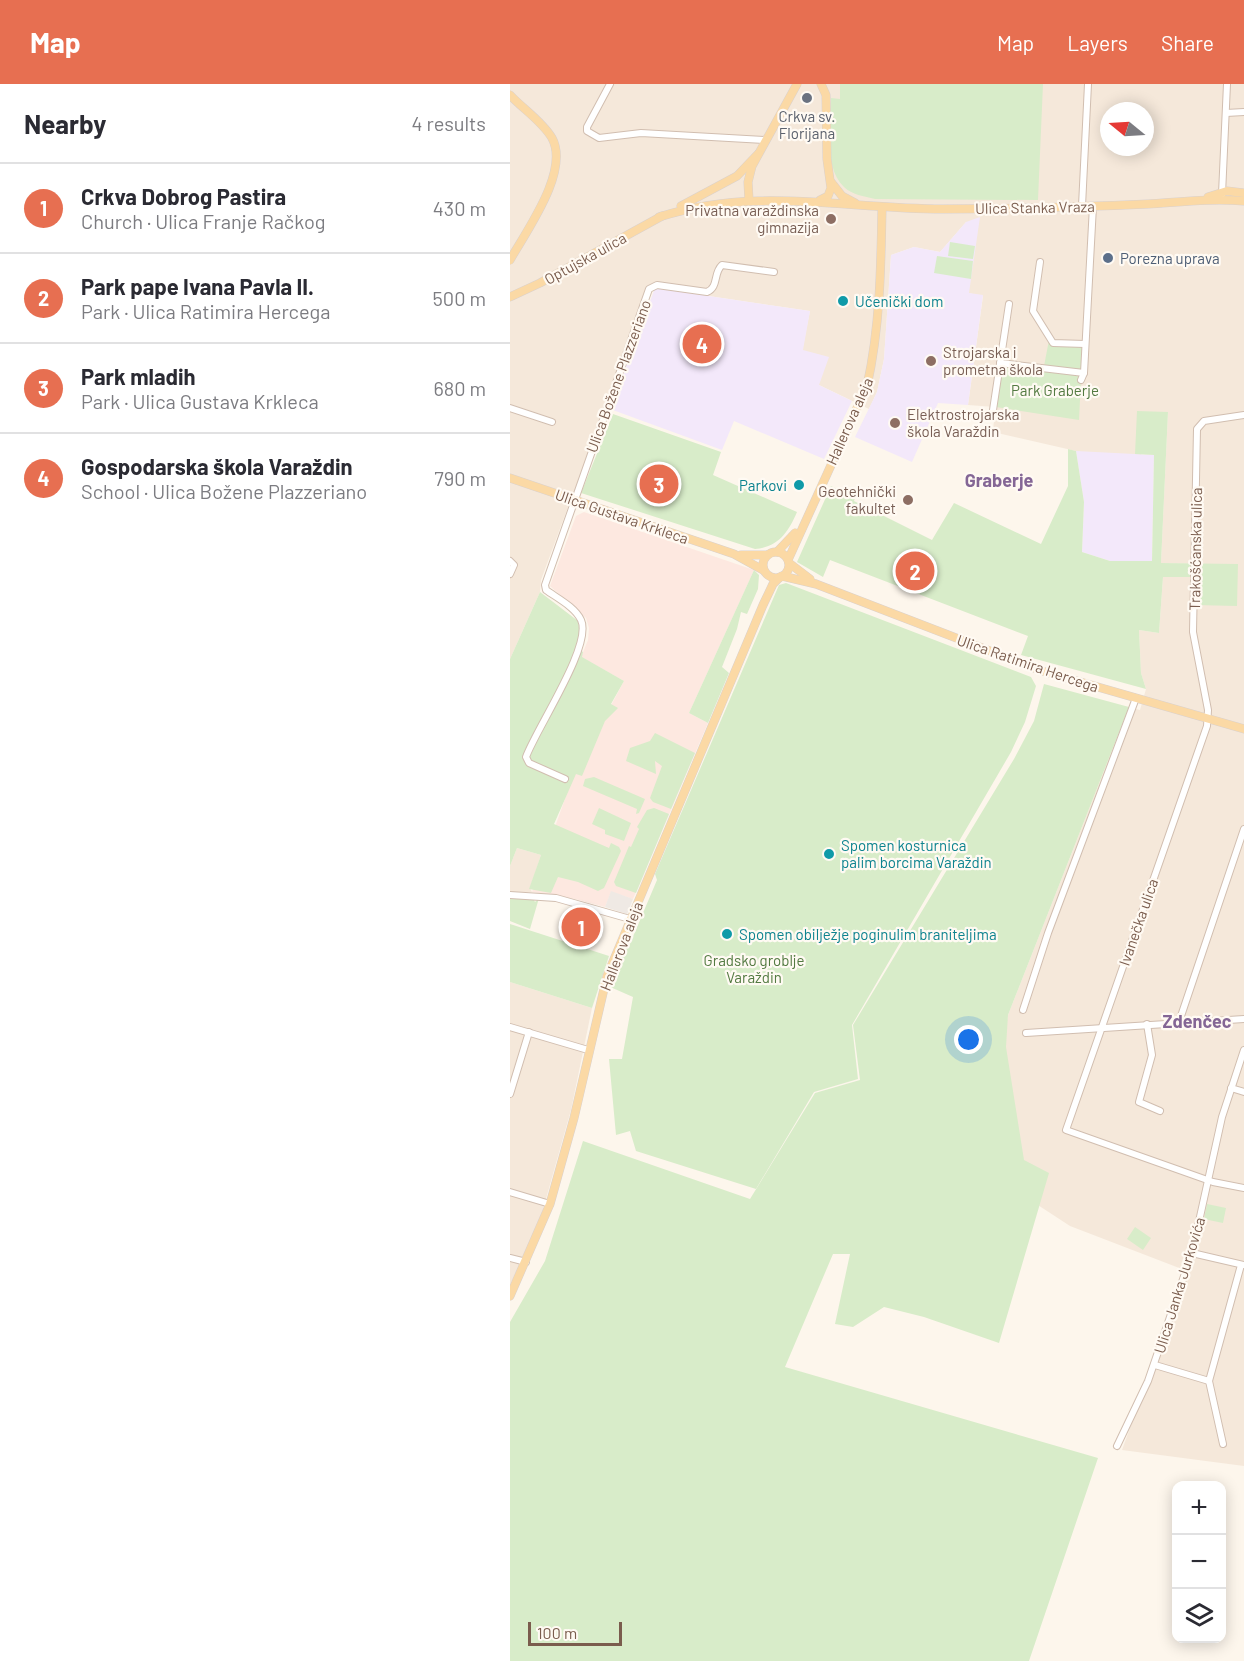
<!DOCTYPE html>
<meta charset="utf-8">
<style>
:root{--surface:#fff;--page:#f7f7f7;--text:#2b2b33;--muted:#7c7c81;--line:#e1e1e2;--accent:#e76f51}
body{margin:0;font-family:Barlow,sans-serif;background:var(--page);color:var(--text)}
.controls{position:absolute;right:18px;bottom:18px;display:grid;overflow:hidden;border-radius:12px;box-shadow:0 3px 15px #0003}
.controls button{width:54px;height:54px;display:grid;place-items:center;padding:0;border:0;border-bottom:2px solid var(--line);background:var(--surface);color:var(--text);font:30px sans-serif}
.compass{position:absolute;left:590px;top:18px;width:54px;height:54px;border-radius:50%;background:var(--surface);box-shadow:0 3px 15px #0003;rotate:288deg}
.scale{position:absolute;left:18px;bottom:15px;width:94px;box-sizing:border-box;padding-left:6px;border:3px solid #7a5c4d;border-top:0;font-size:16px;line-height:21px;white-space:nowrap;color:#7a5c4d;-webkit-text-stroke:4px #fffaf3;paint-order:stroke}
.you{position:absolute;left:459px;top:956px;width:21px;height:21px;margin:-15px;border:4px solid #fff;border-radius:50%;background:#1a73e8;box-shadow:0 0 0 9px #1a73e833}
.badge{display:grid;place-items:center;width:39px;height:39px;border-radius:50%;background:var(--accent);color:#fff;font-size:20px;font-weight:700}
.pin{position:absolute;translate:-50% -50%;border:3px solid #fff;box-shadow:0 2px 6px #0006}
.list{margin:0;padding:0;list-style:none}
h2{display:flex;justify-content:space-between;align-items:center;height:78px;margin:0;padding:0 24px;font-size:26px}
h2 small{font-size:20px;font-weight:400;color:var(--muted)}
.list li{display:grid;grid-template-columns:39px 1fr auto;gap:18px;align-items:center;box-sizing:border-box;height:90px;padding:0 24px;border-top:2px solid var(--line)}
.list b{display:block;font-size:22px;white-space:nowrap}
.list p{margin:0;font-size:20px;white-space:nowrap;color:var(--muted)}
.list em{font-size:20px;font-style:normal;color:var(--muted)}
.icon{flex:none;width:33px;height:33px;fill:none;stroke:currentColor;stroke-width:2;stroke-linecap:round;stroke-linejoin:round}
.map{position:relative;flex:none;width:734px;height:1577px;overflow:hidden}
header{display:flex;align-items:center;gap:36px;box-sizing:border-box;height:84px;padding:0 30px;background:var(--accent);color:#fff}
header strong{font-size:28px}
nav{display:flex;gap:33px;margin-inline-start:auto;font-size:21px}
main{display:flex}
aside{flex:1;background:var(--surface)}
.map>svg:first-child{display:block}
.residential{fill:#f5e8da;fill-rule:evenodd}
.commercial{fill:#fde8e0}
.industrial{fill:#efe9e4}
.education{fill:#f3e8fa}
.green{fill:#d8ecc9}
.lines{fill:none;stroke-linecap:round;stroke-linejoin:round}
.minor-casing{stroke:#d1beb0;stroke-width:8}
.major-casing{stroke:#dad1cd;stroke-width:9}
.minor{stroke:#fff;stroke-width:6}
.major{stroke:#fbd9a5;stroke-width:8}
.worship-dot{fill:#6b7280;stroke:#fffaf3;stroke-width:2}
.education-dot{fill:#8d6e63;stroke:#fffaf3;stroke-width:2}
.service-dot{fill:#5c6f8a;stroke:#fffaf3;stroke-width:2}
.culture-dot{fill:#0f9aa8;stroke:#fffaf3;stroke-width:2}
.labels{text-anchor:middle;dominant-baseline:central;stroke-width:4.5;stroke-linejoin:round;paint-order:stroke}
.worship-label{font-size:15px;fill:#5b616d;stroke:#fffaf3}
.street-label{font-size:15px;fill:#7a5c4d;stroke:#fffaf3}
.education-label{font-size:15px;fill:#785e54;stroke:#fffaf3;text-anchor:end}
.service-label{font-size:15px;fill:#4e5e75;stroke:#fffaf3;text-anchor:start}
.culture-label{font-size:15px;fill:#0d838f;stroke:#fffaf3;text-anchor:start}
.park-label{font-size:15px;fill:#537a41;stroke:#fffaf3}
.quarter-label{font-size:18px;font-weight:bold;fill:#846695;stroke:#fffaf3}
</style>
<header>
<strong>Map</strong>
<nav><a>Map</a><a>Layers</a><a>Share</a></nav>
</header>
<main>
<aside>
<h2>Nearby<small>4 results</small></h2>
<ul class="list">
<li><span class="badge">1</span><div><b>Crkva Dobrog Pastira</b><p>Church · Ulica Franje Račkog</p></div><em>430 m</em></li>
<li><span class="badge">2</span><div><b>Park pape Ivana Pavla II.</b><p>Park · Ulica Ratimira Hercega</p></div><em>500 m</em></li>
<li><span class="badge">3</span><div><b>Park mladih</b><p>Park · Ulica Gustava Krkleca</p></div><em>680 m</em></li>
<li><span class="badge">4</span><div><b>Gospodarska škola Varaždin</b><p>School · Ulica Božene Plazzeriano</p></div><em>790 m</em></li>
</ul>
</aside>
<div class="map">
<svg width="734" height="1577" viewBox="0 0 734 1577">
<rect width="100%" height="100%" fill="#fdf6ec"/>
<g class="residential">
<path d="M0 0H734V1382L612 1366 677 1187 560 1142 471 1084 498 931 619 623 630 626 636 605 631 589 629 546 649 549 653 493H685L727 481 651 479 658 328H627L642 477 566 367 483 348 485 323 458 321 473 212 458 209 456 138 430 168 404 163 381 171 374 275 367 308 359 325 309 301 292 267 300 227 145 204 139 208 65 416 58 423 31 496 30 508 0 575ZM599 27H635V63H599Z"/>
<polygon points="7,764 31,771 20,804 22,808 0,808 0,782"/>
<polygon points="0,898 82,924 61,1026 32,1129 0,1201"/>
</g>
<polygon class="commercial" points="74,428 244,486 179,629 198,639 123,815 101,808 95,823 65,815 22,808 62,695 114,597 71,573 78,556 79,544 76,534 40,502 66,432"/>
<polygon class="industrial" points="101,807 123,815 117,830 95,823"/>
<g class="education">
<polygon points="470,133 459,209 473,211 458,321 428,319 402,378 345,353 367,308 374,275 381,171 404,163 430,168 456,138"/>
<polygon points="145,204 300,227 293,266 319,273 309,301 342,317 314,375 224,337 212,366 100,325"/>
<polygon points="566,367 644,371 642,477 600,477 572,468 574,418"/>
</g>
<g class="green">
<path d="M330 0H533L528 116 365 115C354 112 342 111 334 103 313 83 321 41 321 14L330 15Z"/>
<polygon points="440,158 465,162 463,175 438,172"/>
<polygon points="427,172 463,177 461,195 424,189"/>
<polygon points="539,256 573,257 569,336 486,323 492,277 534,282"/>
<polygon points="627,327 658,328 651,479 728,480 727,522 684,521 684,493 653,493 649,549 629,546 631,589 636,605 511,571 518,552 320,476 313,493 287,478 321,402 345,414 344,417 422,456 444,419 531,460 558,402 558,365 566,367 574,418 572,468 600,477 642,477 644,371 625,370"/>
<path d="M103 330 211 368 203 391 287 428C278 449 268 463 245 465L71 409Z"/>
<polygon points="244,486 249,491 248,505 237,530 231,528 227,545 212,583 219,589 198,639 179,629"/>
<polygon points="276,499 521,593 526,602 515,638 501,668 342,941 348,995 304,1008 246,1105 126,1067 120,1047 106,1051 99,975 112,975 123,913 98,902 114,862 119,862 147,796 145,790 269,501"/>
<polygon points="30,508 68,537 70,551 66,563 73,568 72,573 114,597 101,620 108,624 95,637 72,692 66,690 44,740 99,764 101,759 109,763 111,767 94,804 88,807 68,798 48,793 41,809 19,805 31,771 7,764 0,782 0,575"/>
<polygon points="534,600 619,623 498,931 496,963 514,1076 539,1089 489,1259 414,1233 374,1223 343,1243 325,1240 340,1170 323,1170 275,1283 588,1374 519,1577 0,1577 0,1238 35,1177 73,1057 240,1115 305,1009 350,996 343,941 504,675 524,637"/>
<polygon points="145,649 185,669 161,725 143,718 140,714 152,682 145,677 146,690 116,677 120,664 140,657"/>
<polygon points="84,693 135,715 129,729 126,730 127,725 73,702 75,695"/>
<polygon points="89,724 121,739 114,757 95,750 95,746 82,740"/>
<polygon points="144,724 159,730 126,809 106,802 104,798 119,762 121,763 129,745 127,743 137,726"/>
<polygon points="0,814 23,814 25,818 29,814 20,845 0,837"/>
<polygon points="0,840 99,872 82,924 0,898"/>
<polygon points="697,1120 716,1124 713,1139 694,1135"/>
<polygon points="625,1143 641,1154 633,1166 617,1155"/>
</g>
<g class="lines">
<g class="minor-casing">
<g id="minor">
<polyline points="100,0 77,43 77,47 89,54 131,49 256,56"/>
<polyline points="716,29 734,28"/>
<polyline points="712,110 717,0"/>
<polyline points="572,122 578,0"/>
<polyline points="530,178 523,227 543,259 575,260"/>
<polyline points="490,279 574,289"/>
<polyline points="571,296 574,289 583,122"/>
<polyline points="0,324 42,338"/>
<polyline points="483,326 499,220"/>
<polyline points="734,331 694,337 687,345 683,548 698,626 697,642 556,1046 703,1098 734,1104"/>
<polyline points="0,477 4,481 0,490"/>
<path d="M55 695 19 679 16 673C26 645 83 561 71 536 65 523 47 514 36 506L35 501 139 205 147 201 197 208C209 203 203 189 212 181L264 188"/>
<polyline points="0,811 46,814 120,835"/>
<polyline points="513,926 538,849 626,614"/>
<polyline points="669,938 734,745"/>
<polyline points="637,940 642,971 629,1018 650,1027"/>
<polyline points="0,943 78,966"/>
<polyline points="516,949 734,935"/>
<polyline points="721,1004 734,1008"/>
<polyline points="0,1010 19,948"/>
<polyline points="0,1108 40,1120"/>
<polyline points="682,1169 734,1181"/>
<polyline points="0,1174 16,1178"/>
<polyline points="645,1281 699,1297"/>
<polyline points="713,1360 699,1297 731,1181"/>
<polyline points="607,1362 638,1297 682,1169 712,1033 734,966"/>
</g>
</g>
<g class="major-casing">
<g id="major">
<path d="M0 11C13 25 32 37 42 54 60 87 17 146 0 176"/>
<polyline points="321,98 332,112 345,119"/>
<polyline points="698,113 717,107 734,109"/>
<polyline points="239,116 238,98 242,82 287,0"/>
<polyline points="310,116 318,112 321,104 317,75 316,11 311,0"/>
<polyline points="171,122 227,92 248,70"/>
<path d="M149 133C248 102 333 125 433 125 502 125 570 123 638 120 670 118 702 114 734 117"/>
<polyline points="0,213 30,199 152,132"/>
<polyline points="0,394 224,470 253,486"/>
<circle cx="266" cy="481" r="13"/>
<polyline points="267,468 285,449"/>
<polyline points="231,471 257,471"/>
<path d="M278 476 357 302C370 244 371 183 372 124"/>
<polyline points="279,479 300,495"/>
<polyline points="272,492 306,500 532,587 734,645"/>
<polyline points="0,1212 40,1120 64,1034 97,892 253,521 263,500 270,493"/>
</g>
</g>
<use href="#minor" class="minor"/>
<use href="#major" class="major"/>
</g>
<circle class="worship-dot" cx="297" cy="14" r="6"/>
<g class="education-dot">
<circle cx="321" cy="135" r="6"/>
<circle cx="421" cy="277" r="6"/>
<circle cx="385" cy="339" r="6"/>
<circle cx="398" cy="416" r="6"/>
</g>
<circle class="service-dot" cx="598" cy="174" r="6"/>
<g class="culture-dot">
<circle cx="333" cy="217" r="6"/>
<circle cx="289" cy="401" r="6"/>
<circle cx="319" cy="770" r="6"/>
<circle cx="217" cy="850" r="6"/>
</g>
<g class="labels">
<g class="worship-label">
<text x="297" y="32">Crkva sv.<tspan x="297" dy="17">Florijana</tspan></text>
</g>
<g class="street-label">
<text transform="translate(525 123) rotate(-1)">Ulica Stanka Vraza</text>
<text transform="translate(75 174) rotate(-29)">Optujska ulica</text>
<text transform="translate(108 292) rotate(-70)">Ulica Božene Plazzeriano</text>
<text transform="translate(339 337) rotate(-66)">Hallerova aleja</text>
<text transform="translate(112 432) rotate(19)">Ulica Gustava Krkleca</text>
<text transform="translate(685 465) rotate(-89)">Trakošćanska ulica</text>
<text transform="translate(518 579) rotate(19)">Ulica Ratimira Hercega</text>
<text transform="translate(628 838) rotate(-71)">Ivanečka ulica</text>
<text transform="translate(111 862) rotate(-69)">Hallerova aleja</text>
<text transform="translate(669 1201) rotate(-73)">Ulica Janka Jurkovića</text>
</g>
<g class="education-label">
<text x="309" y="126">Privatna varaždinska<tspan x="309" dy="17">gimnazija</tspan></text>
<text x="433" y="268" text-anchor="start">Strojarska i<tspan x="433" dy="17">prometna škola</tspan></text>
<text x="397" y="330" text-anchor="start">Elektrostrojarska<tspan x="397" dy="17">škola Varaždin</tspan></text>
<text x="386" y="407">Geotehnički<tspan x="386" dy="17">fakultet</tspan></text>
</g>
<g class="service-label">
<text x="610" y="174">Porezna uprava</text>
</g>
<g class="culture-label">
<text x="345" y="217">Učenički dom</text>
<text x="277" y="401" text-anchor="end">Parkovi</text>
<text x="331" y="761">Spomen kosturnica<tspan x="331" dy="17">palim borcima Varaždin</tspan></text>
<text x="229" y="850">Spomen obilježje poginulim braniteljima</text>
</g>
<g class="park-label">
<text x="545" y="306">Park Graberje</text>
<text x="244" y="876">Gradsko groblje<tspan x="244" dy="17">Varaždin</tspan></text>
</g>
<g class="quarter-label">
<text x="489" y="396">Graberje</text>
<text x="687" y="937">Zdenčec</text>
</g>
</g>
</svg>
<div class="controls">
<button>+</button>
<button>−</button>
<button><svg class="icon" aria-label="layers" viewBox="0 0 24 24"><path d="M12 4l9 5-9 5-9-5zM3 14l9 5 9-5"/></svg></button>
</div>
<svg class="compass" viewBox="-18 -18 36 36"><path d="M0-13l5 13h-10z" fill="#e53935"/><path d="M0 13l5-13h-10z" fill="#7c7c81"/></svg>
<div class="scale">100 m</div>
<div class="you"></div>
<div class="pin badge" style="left:71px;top:843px">1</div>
<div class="pin badge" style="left:405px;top:487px">2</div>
<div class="pin badge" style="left:149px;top:400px">3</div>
<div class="pin badge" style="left:192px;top:260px">4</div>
</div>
</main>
